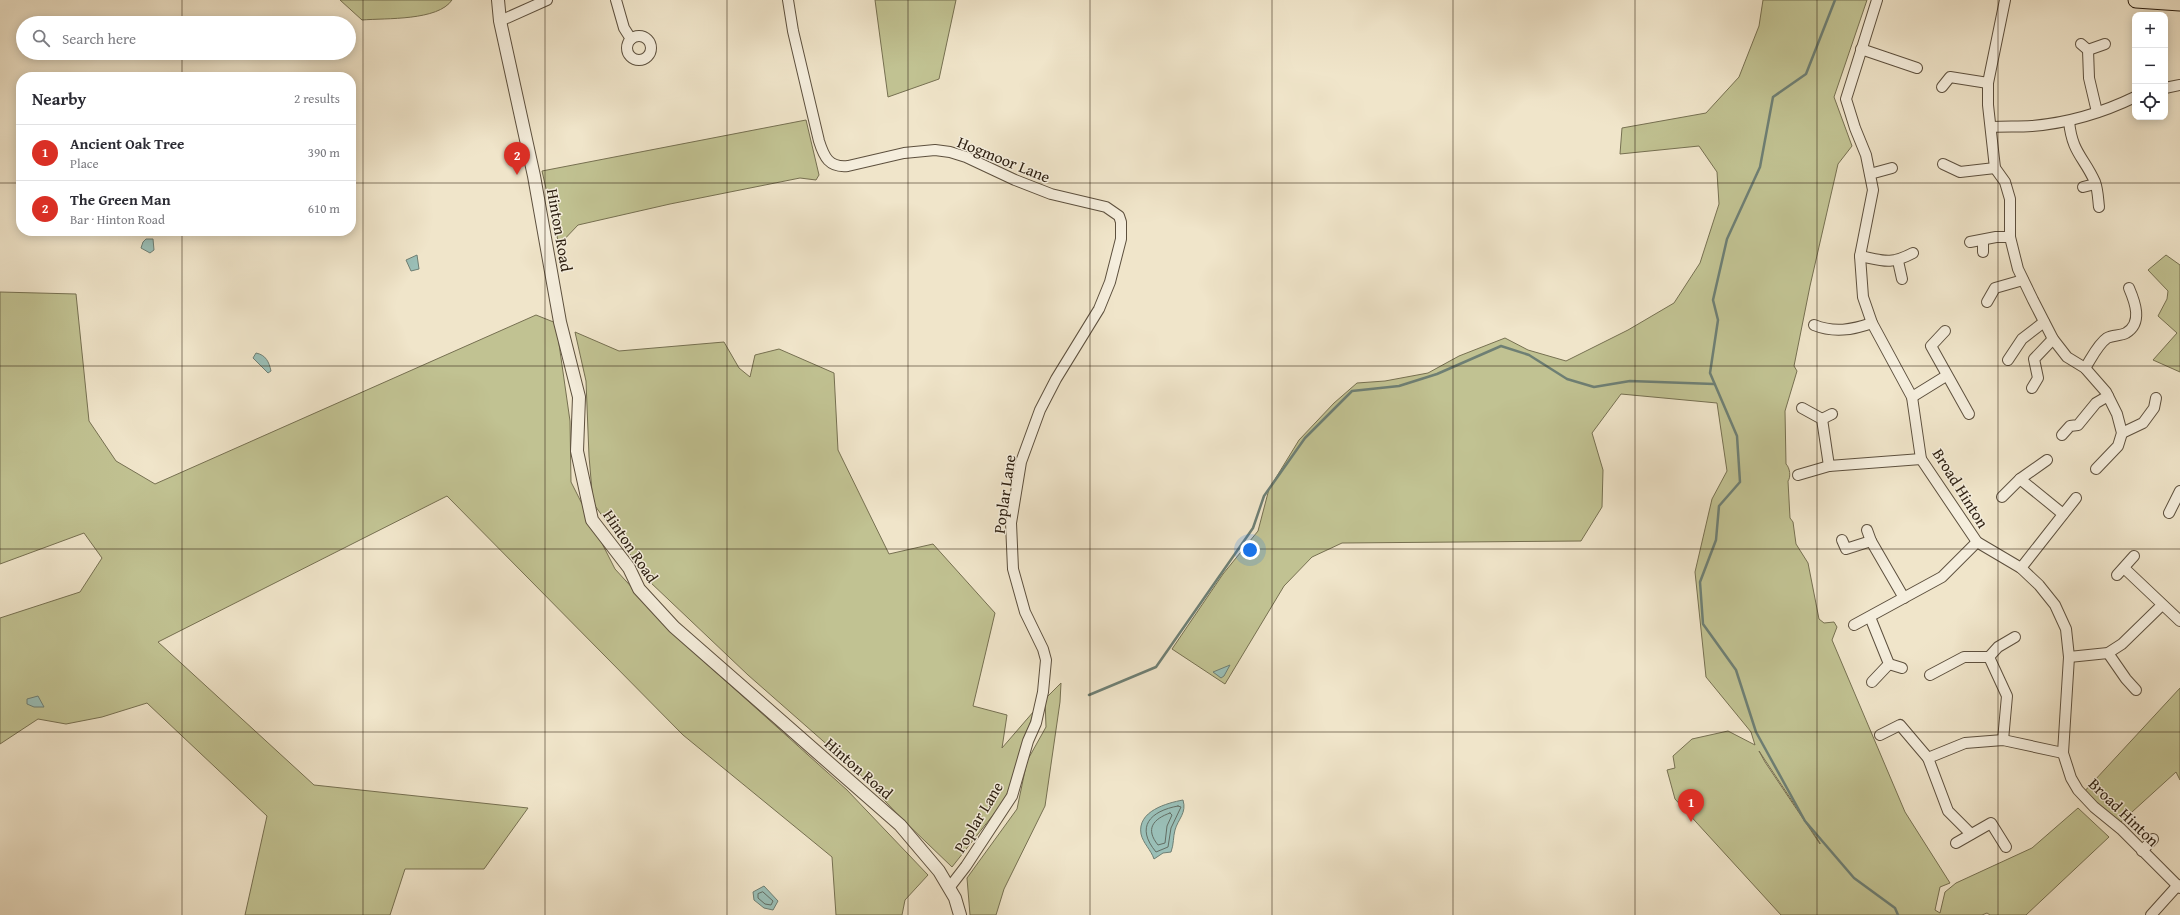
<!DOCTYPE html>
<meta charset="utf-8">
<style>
:root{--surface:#fff;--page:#f7f7f7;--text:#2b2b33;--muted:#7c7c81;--line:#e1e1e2;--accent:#d93025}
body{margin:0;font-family:"Gentium Book Plus",serif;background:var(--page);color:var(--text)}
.controls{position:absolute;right:12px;top:12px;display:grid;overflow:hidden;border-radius:8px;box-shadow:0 2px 10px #0003}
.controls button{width:36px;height:36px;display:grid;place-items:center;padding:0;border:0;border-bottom:1px solid var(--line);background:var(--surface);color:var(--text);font:20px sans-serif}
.you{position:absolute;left:1250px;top:550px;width:14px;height:14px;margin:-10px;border:3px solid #fff;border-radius:50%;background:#1a73e8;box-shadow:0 0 0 6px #1a73e833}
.badge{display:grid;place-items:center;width:26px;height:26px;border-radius:50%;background:var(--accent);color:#fff;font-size:13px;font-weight:700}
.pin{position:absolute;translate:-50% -33px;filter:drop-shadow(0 1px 2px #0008)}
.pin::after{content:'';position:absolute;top:21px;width:14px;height:12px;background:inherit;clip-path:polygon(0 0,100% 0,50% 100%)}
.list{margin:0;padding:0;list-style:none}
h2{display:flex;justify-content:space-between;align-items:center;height:52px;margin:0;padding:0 16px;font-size:17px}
h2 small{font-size:13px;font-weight:400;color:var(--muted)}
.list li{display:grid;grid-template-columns:26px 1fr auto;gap:12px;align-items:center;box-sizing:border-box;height:56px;padding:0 16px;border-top:1px solid var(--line)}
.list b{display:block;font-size:15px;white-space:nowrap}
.list p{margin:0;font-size:13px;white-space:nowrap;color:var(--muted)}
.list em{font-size:13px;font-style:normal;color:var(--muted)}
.icon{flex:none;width:22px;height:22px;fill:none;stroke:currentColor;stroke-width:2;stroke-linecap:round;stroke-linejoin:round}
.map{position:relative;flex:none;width:2180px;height:915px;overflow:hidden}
.search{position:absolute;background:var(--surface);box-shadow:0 2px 10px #0003;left:16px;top:16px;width:340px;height:44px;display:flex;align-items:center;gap:10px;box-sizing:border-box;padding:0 14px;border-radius:22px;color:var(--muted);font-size:15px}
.panel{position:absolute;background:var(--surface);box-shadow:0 2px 10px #0003;left:16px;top:72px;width:340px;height:164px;border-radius:16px}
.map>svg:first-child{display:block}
.green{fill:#c1c292;stroke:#767051;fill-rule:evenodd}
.water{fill:#9abfb7;stroke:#6e7f74}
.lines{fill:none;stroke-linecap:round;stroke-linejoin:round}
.shore{stroke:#636e64;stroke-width:1}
.stream{stroke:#6e7f74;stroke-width:2.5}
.minor-casing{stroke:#5d503e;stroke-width:12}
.tertiary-casing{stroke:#5d503e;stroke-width:14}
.primary-casing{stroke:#2c1e10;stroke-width:17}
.minor{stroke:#f5eedd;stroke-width:10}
.tertiary{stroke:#f5eedd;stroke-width:12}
.primary{stroke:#f0e5ca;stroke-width:15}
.grid{fill:none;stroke:#2c1e10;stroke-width:1;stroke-opacity:0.55}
.labels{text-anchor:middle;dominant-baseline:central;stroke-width:3;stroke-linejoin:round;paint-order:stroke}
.street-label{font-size:16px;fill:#2c1e10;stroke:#f5eedd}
</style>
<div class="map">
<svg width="2180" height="915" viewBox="0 0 2180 915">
<rect width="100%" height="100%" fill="#f0e5ca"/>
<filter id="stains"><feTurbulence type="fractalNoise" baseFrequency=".005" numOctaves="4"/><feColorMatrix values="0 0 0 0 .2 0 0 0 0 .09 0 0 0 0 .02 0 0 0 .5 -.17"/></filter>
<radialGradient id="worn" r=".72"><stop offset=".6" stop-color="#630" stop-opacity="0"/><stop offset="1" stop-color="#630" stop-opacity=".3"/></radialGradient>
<g class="green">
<path d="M340 0H452C438 21 386 18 362 20Z"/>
<polygon points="875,0 956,0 939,79 888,97"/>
<path d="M1763 0H1867L1834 97 1852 146 1838 164 1810 286 1794 366 1797 371 1785 411 1786 464C1790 468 1791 477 1788 481L1790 518 1793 522 1796 544 1808 563 1819 619 1824 623 1834 622 1837 627 1832 640 1905 812 1950 883 1940 887 1935 910 1940 913 1945 892 1956 883 2032 848 2078 808 2109 837 2026 915H1990L1987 913 1982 915H1781L1675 799 1667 770 1675 768 1673 756 1692 739 1728 731 1755 745 1751 732 1706 677 1695 572 1712 499 1727 471 1717 403 1621 394 1592 433 1603 470 1602 507 1581 541 1342 543 1312 557 1284 586 1225 684 1172 649 1223 574 1258 531 1269 489 1299 440 1334 403 1357 383 1385 381 1428 373 1459 356 1505 338 1528 350 1566 361 1628 330 1674 303 1700 263 1719 204 1717 172 1699 146 1620 154 1622 128 1706 113 1739 77 1759 26ZM1759 751 1820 843V844L1765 762Z"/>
<polygon points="806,120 819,175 816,180 800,178 670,204 578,225 559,245 542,171"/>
<polygon points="2166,255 2180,265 2180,372 2153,360 2177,333 2158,316 2167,299 2168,291 2148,270"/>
<polygon points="0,292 76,294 89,421 116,461 155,484 536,315 556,323 570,421 571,482 615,569 679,639 847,790 928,875 905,900 902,915 836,915 832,857 683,735 447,496 158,642 314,785 528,808 484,869 405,869 390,915 245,915 267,816 147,703 102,717 66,724 38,719 0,744 0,618 80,592 102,558 84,533 0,564"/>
<polygon points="575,332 619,351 724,342 739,368 750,377 755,355 779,349 834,373 838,450 889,554 933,544 995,613 973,706 1007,715 1002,748 1034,711 1013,779 1004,801 952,867 901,818 856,770 748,675 650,582 593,503 589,456 586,381"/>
<polygon points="1061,683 1060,702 1045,806 1004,889 996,915 970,915 967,878 1017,809 1027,761 1046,727 1045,699"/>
<polygon points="2180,688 2180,780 2176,772 2121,822 2082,794"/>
</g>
<g class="water">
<polygon points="146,239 153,239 154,250 150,253 141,248 143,242"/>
<polygon points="417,255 419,269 411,271 406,260"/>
<path d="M256 353C266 355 269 362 271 371L268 373 253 358Z"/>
<polygon points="1230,665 1224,676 1221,678 1213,672"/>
<polygon points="38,696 44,707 34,707 27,704 27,699"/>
<path d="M1183 800C1187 813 1178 819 1175 830 1173 837 1174 844 1171 852L1163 853 1154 859C1151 850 1143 843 1141 834 1137 811 1167 803 1183 800Z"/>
<polygon points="764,886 778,901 773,910 764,908 754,900 753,892"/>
</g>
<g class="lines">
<g class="shore">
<path d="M1178 806 1181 807 1171 828 1168 847 1156 852C1135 827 1150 811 1178 806Z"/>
<path d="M1170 813 1172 815 1167 826 1165 843 1158 845C1145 829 1153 819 1170 813Z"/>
<polygon points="763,892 773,901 771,905 765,904 758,898 758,894"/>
</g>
<g class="stream">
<polyline points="1835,0 1806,74 1773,97 1760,167 1727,239 1713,300 1718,320 1710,373 1737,436 1740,482 1719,506 1716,540 1700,582 1703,624 1736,670 1756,732 1805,821 1854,878 1895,908 1898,915"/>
<polyline points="1089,695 1156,667 1253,528 1264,496 1305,438 1352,391 1399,386 1437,374 1501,346 1529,355 1567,379 1594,387 1630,381 1714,384"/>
</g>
<g class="minor-casing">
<g id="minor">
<polyline points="616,0 624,28 631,39"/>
<path d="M788 0 793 31 819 141C824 157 829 168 848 166L904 153 935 150 950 152 966 157 1015 180 1051 194 1106 207 1119 216 1121 222V239L1110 282 1099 309 1056 379 1040 410 1021 462 1011 523 1013 569 1025 612 1043 649 1046 660 1043 692 1036 723 1028 741 1012 796 966 866 949 888"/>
<polyline points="1877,0 1846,99 1855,128 1866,155 1873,190 1860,256 1863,297 1872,323 1912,397 1921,459 1977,542 2021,568 2039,585 2055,605 2066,629 2069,657 2063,753 2071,778 2078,790 2094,807 2121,829 2180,888"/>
<polyline points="2005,0 1988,83 1988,105 1995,168 2005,182 2010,199 2010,237 2018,269 2033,300 2053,339 2067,357 2085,368 2106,392 2117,414 2122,433 2118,446 2096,469"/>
<polyline points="500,21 547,0"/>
<circle cx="639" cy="48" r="12"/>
<polyline points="2081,44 2088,50 2089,78 2097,112"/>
<polyline points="1861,49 1917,68"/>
<polyline points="2088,50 2105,44"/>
<polyline points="1942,87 1950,77 1988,83"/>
<polyline points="2165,88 2180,85"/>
<path d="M2069 121C2072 153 2084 157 2095 182 2098 190 2098 199 2099 207"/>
<path d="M1992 127C2005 126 2018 127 2032 126 2068 123 2102 113 2135 97"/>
<polyline points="1943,164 1960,172 1995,168"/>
<polyline points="1870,174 1892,168"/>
<polyline points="2083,187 2095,184"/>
<polyline points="1983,240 1983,252"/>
<polyline points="1970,242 1996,237 2010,237"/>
<path d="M1860 256C1884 261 1890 265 1913 253"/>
<polyline points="1898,261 1902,279"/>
<polyline points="1987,302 1995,288 2023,280"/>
<path d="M1814 325C1834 333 1852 330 1872 323"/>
<polyline points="1945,331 1931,346 1969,414"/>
<polyline points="2008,360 2022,339 2044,322"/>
<path d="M2085 368C2091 359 2098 344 2107 338 2113 335 2120 336 2126 333 2143 323 2135 302 2129 288"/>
<polyline points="2032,388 2038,378 2034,359 2053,339"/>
<polyline points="1912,397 1946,376"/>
<polyline points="1802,408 1822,419 1829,466 1921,459"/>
<polyline points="1822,419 1832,414"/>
<polyline points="2122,433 2143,423 2154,408 2156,398"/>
<polyline points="2062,435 2070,426 2078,425 2096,403 2108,396"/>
<polyline points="1798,475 1829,466"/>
<polyline points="2020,479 2063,514"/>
<polyline points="2002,497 2020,479 2047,460"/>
<polyline points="2169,513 2180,491"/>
<polyline points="1867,530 1871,541"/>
<polyline points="1842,540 1846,549 1871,541 1904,598"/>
<polyline points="2021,568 2076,498"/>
<polyline points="2124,568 2180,621"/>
<polyline points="2117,575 2134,556"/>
<polyline points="1870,617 1889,664 1872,682"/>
<polyline points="1854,625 1942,577 1977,542"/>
<polyline points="2108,653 2126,679 2136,690"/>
<polyline points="1989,657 1998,647 2015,637"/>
<polyline points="2069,657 2108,653 2122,644 2162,605"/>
<polyline points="1889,664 1902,668"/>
<polyline points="1930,675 1964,657 1989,657 2007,696 2003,740"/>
<polyline points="1880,735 1900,725 1928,758"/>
<polyline points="1971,834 1948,811 1928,758 1965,743 2003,740 2063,753"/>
<polyline points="1956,843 1991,823 2006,847"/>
<polyline points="2142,851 2153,839"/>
<polyline points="2151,915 2178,885"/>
</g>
</g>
<g class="tertiary-casing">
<polyline id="tertiary" points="498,0 500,21 534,176 560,322 579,397 577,451 592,520 629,568 639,589 674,627 900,825 939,871 955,898 960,915"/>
</g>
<g class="primary-casing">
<polyline id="primary" points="2136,0 2180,3"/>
</g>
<use href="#minor" class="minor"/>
<use href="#tertiary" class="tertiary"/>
<use href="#primary" class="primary"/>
</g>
<path class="grid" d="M182 0V23M363 0V915M545 0V915M727 0V915M908 0V915M1090 0V915M1272 0V915M1453 0V915M1635 0V915M1817 0V915M1998 0V915M182 53V77M0 183H21M351 183H2180M182 231V915M0 366H2180M0 549H2180M0 732H2180"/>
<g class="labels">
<g class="street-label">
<text transform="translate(1004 159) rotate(22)">Hogmoor Lane</text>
<text transform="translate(560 230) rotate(80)">Hinton Road</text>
<text transform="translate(1961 488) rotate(58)">Broad Hinton</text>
<text transform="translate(1004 494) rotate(-82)">Poplar Lane</text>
<text transform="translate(631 546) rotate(56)">Hinton Road</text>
<text transform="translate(859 768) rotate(41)">Hinton Road</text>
<text transform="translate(2124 812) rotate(44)">Broad Hinton</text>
<text transform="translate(978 817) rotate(-59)">Poplar Lane</text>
</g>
</g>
<rect width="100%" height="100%" filter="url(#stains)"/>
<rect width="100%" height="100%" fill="url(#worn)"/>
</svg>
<div class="controls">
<button>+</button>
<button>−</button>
<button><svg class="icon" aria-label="locate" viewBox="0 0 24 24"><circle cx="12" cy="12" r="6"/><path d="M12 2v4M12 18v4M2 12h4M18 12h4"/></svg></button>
</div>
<div class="you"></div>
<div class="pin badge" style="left:1691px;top:822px">1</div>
<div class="pin badge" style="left:517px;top:175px">2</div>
<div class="search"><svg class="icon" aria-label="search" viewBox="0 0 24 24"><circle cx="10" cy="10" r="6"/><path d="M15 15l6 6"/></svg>Search here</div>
<section class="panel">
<h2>Nearby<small>2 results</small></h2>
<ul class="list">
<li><span class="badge">1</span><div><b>Ancient Oak Tree</b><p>Place</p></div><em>390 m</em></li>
<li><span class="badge">2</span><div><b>The Green Man</b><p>Bar · Hinton Road</p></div><em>610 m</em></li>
</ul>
</section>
</div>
